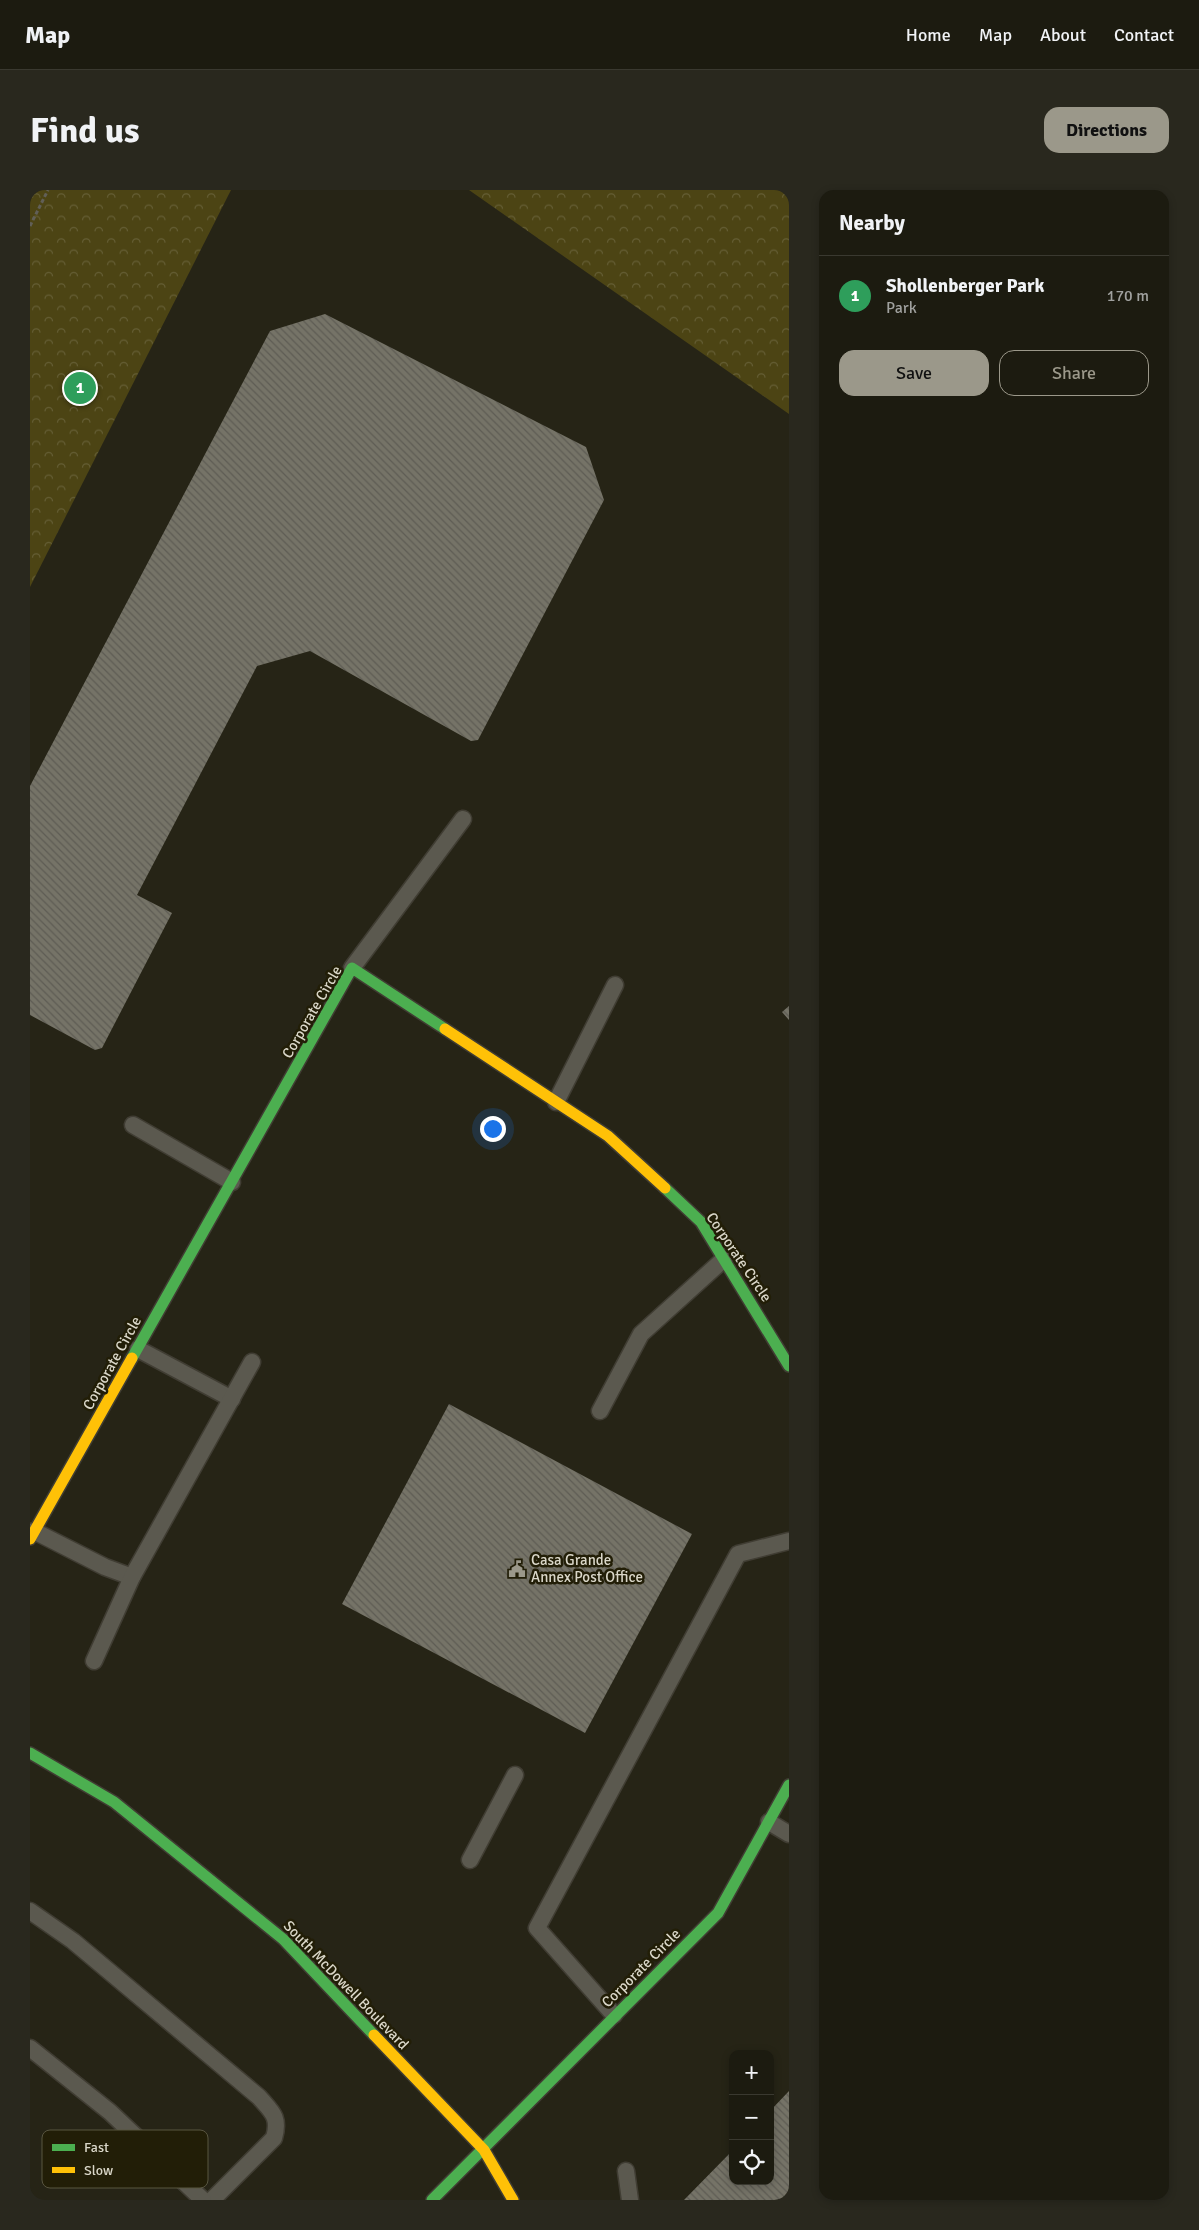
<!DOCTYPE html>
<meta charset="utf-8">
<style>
:root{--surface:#1c1b10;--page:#29281e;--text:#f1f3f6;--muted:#a0a19f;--line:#3a3930;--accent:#9b988a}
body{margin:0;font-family:Signika,sans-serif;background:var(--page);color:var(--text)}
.controls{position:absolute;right:15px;bottom:15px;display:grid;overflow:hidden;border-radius:10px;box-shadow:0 2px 8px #0003}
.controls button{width:45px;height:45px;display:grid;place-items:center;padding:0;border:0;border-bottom:1px solid var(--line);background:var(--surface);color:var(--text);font:25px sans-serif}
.you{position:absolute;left:462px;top:938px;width:18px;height:18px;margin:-12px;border:4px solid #fff;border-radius:50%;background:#1a73e8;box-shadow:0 0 0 8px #1a73e833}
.badge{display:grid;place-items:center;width:32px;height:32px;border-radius:50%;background:var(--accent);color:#fff;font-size:16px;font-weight:700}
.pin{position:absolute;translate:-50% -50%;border:2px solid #fff;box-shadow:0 1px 5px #0006}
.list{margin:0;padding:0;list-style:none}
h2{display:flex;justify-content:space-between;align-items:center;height:65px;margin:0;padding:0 20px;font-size:21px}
h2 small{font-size:16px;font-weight:400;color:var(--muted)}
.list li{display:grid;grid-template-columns:32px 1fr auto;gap:15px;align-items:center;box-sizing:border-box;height:80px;padding:0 20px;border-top:1px solid var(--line)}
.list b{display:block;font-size:19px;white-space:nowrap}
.list p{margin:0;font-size:16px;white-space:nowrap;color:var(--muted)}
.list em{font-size:16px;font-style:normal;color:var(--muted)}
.actions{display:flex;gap:10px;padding:15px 20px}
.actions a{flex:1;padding:11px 0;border:1px solid var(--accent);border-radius:15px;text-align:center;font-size:18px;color:var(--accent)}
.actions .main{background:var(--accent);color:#111}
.icon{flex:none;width:28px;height:28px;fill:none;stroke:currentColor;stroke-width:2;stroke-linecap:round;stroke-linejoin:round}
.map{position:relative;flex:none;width:759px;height:2010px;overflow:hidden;border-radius:15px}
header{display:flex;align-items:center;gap:30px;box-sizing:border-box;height:70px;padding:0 25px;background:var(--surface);border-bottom:1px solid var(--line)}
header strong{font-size:24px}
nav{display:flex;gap:28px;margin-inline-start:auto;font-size:18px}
.intro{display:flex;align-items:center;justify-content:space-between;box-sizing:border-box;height:120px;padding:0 30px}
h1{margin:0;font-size:35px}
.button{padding:12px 22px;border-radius:15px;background:var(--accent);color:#111;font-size:18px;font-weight:700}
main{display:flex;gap:30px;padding:0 30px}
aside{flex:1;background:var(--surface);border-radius:15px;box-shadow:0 2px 8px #0003}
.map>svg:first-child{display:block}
.park{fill:url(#park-crowns)}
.building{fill:url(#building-back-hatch)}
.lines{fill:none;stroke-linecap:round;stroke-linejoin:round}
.lane-casing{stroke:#403d33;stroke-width:19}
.fast-casing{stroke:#403d33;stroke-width:14}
.slow-casing{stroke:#403d33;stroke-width:14}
.path{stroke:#615f57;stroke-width:3;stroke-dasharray:4 2.5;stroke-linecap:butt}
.lane{stroke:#5b594f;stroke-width:16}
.fast{stroke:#4caf50;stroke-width:11}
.slow{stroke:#ffc107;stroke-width:11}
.labels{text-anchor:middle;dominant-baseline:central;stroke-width:5;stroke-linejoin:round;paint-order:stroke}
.street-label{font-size:15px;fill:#dad7c9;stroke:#221e07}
.poi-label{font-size:15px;fill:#dad7c9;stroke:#221e07;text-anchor:start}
.key{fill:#221e07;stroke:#595641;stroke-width:1}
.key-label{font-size:14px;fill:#dad7c9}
</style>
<header>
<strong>Map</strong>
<nav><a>Home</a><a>Map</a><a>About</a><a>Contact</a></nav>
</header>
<div class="intro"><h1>Find us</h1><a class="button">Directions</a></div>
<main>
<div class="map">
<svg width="759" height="2010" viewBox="0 0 759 2010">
<defs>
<pattern id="park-crowns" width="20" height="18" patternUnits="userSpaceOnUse" patternTransform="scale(1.25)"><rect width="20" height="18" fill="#4c4414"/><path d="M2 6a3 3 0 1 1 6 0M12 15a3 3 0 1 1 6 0" fill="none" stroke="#655e35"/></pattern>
<pattern id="building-back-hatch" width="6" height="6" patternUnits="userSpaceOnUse" patternTransform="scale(1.25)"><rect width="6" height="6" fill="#757367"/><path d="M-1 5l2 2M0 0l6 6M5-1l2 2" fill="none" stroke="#5e5c54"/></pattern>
</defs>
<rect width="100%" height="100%" fill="#262416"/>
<g class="park">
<polygon points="0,0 201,0 0,397"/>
<polygon points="439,0 759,0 759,224"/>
</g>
<g class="building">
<polygon points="295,124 556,257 574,310 448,550 441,551 280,461 227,476 107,705 142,723 72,858 65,860 0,825 0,596 240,141"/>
<polygon points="759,816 759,830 752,822"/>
<polygon points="419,1214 662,1344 555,1543 312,1414"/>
<polygon points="759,1901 759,2010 654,2010 703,1960 703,1991 740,1991 740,1921"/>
</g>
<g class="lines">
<g class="lane-casing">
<g id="lane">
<polyline points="322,778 433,629"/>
<polyline points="526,912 585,795"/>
<polyline points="103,935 202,992"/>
<polyline points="108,1159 202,1209"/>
<polyline points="570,1221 611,1144 694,1069"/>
<polyline points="4,1341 75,1377 102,1387"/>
<polyline points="64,1471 102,1387 222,1172"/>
<polyline points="739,1632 759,1644"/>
<polyline points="440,1670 485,1585"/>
<path d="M0 1721 43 1751 229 1907C242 1922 250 1927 244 1948L182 2010"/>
<polyline points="584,1825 507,1738 708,1364 759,1351"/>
<polyline points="0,1858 80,1922 173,2010"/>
<polyline points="596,1981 600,2010"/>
</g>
</g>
<g class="fast-casing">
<g id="fast">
<polyline points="635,998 671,1032 759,1176"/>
<polyline points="102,1168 322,778 415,839"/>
<polyline points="0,1563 84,1612 253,1749 344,1845"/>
<polyline points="402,2010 688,1723 759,1595"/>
</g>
</g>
<g class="slow-casing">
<g id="slow">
<polyline points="415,839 578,946 635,998"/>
<polyline points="0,1349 102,1168"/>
<polyline points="344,1845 454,1960 483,2010"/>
</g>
</g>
<polyline class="path" points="0,36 18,0"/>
<use href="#lane" class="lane"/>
<use href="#fast" class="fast"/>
<use href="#slow" class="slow"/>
</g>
<defs>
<g id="civic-bare" transform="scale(1.35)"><path d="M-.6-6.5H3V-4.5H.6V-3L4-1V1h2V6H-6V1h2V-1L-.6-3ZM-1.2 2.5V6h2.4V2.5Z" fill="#9b988a" stroke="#221e07" stroke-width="2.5" paint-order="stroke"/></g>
</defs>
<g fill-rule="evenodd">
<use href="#civic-bare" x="487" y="1379"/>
</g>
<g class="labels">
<g class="street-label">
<text transform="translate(282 822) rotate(-60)">Corporate Circle</text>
<text transform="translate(709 1067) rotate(56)">Corporate Circle</text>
<text transform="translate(82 1173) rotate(-61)">Corporate Circle</text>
<text transform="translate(611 1778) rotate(-45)">Corporate Circle</text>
<text transform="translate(316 1795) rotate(46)">South McDowell Boulevard</text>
</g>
<g class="poi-label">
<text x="501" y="1370">Casa Grande<tspan x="501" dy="17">Annex Post Office</tspan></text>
</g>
</g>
<rect x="12" y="1940" width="166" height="58" rx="8" class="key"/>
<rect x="22" y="1954" width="23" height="7" fill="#4caf50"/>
<rect x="22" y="1977" width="23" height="6" fill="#ffc107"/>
<g class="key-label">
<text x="54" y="1962">Fast</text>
<text x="54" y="1985">Slow</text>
</g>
</svg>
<div class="controls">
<button>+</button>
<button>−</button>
<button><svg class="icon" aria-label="locate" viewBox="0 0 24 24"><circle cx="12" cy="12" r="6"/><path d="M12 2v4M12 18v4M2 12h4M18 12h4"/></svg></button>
</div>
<div class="you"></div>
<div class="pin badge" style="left:50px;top:198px;background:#2e9e5b">1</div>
</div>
<aside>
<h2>Nearby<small></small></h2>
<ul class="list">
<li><span class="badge" style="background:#2e9e5b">1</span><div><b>Shollenberger Park</b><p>Park</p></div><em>170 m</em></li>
</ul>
<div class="actions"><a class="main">Save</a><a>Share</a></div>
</aside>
</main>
